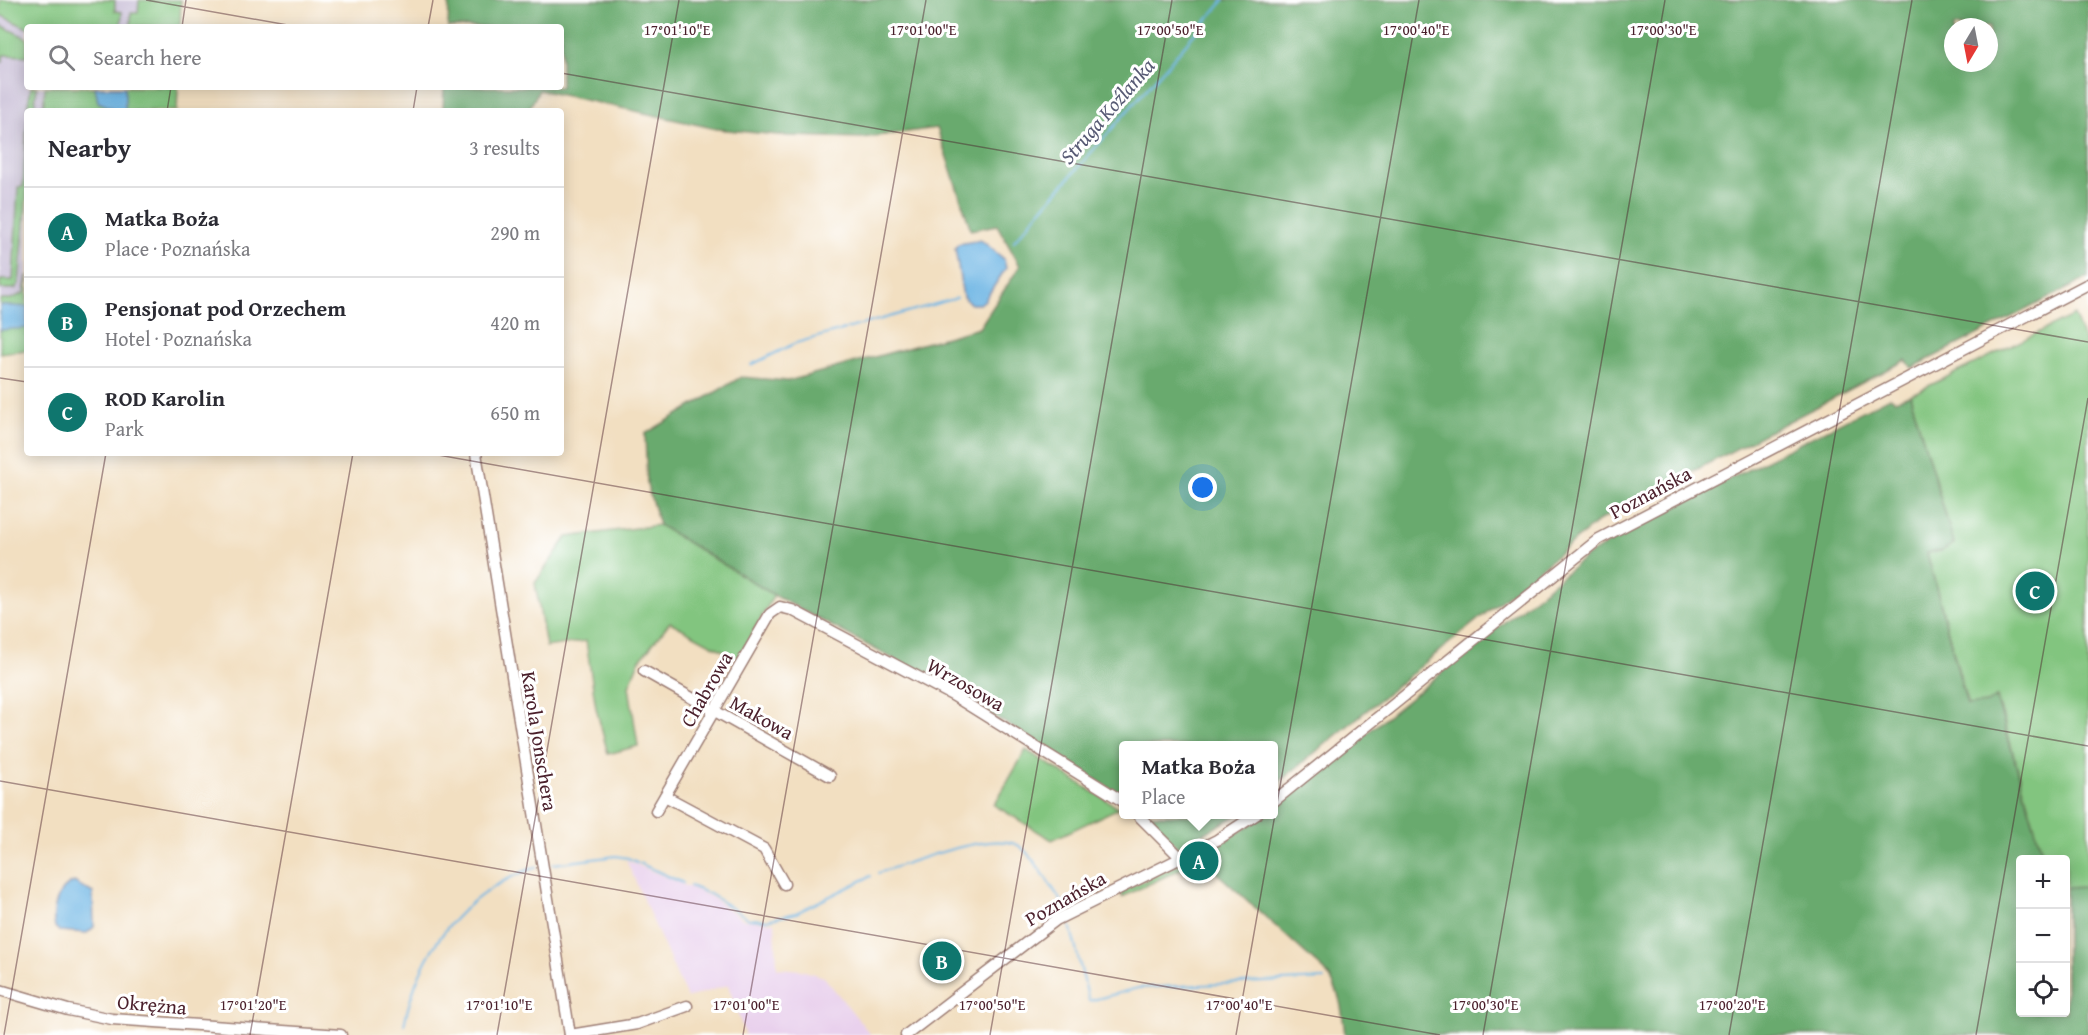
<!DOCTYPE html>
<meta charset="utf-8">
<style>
:root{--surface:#fff;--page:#f7f7f7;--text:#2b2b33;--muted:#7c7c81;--line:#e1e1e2;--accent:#0f766e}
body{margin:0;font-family:"Gentium Book Plus",serif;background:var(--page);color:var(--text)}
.controls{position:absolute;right:18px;bottom:18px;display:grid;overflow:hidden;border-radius:6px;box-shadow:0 3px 15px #0003}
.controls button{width:54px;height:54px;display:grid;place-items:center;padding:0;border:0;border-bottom:2px solid var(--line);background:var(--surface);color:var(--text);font:30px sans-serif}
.compass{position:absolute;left:1944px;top:18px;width:54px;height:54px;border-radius:50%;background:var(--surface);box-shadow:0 3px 15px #0003;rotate:190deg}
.you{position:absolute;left:1203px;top:488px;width:21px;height:21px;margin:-15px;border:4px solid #fff;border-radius:50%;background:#1a73e8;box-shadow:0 0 0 9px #1a73e833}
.badge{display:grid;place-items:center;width:39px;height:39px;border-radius:50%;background:var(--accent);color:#fff;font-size:20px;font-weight:700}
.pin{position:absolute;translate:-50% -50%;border:3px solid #fff;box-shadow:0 2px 6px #0006}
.popup{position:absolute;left:1119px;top:741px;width:159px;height:78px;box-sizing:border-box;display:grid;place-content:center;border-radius:6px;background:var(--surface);filter:drop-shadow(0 2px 4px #0005);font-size:20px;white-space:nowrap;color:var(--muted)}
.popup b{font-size:22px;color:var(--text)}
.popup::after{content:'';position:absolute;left:50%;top:100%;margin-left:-12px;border:12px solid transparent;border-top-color:var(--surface)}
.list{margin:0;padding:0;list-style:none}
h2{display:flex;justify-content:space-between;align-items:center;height:78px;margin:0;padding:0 24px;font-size:26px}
h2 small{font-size:20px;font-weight:400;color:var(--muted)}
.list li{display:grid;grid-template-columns:39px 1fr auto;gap:18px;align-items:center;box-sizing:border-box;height:90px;padding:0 24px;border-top:2px solid var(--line)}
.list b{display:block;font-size:22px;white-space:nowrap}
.list p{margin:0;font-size:20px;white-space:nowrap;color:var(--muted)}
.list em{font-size:20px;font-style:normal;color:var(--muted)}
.icon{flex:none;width:33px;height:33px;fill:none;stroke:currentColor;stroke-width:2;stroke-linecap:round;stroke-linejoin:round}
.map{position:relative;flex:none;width:2088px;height:1035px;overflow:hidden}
.search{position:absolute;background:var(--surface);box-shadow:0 3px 15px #0003;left:24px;top:24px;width:540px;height:66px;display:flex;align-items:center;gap:15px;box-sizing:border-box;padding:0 21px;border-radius:6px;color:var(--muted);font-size:22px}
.panel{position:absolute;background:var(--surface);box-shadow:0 3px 15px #0003;left:24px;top:108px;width:540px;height:348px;border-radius:6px}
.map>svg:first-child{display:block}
.built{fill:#e9d1ed}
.industrial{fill:#c9bfd7}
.green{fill:#82c57f;stroke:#667255;stroke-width:1.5}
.forest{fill:#69aa6e;stroke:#5a644c;stroke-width:1.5;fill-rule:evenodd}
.water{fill:#6db5e4;stroke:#5c6a88;stroke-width:1.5}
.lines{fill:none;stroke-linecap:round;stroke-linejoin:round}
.stream{stroke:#6db5e4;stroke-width:2}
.minor-casing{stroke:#9e7f76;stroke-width:13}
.minor{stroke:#fff;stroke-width:10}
.ticks{fill:none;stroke:#4a1f2b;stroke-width:1.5;stroke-opacity:0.45}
.labels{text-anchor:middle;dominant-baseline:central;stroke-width:6;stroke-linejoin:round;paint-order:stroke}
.street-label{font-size:20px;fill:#4a1f2b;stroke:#fff}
.water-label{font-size:21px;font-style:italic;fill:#585b75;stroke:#fff}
.ticks-label{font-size:15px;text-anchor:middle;fill:#4a1f2b;stroke:#fff;stroke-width:6;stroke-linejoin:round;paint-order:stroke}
</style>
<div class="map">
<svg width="2088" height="1035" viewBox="0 0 2088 1035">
<rect width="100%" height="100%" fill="#fff"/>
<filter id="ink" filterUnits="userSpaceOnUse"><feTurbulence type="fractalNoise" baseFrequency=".0167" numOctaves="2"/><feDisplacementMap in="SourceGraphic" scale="12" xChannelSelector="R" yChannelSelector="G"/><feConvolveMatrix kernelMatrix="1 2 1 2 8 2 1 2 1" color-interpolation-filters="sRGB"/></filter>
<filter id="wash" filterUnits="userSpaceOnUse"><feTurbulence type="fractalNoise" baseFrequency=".008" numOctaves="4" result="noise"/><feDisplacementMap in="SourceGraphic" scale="24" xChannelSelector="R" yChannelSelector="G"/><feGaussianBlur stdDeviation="1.35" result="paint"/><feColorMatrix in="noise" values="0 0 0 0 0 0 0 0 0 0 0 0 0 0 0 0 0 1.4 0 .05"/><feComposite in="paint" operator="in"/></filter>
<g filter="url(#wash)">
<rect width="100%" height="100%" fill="#f2dfc1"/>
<polygon class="built" points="626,860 711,897 744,920 775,923 777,968 801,970 824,977 871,1035 745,1035 728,985 687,998"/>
<polygon class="industrial" points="0,0 181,0 180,27 27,27 27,87 178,87 177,111 27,111 27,340 0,343"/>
<g class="green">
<polygon points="0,0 115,0 115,11 122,12 121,27 27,28 0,15"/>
<polygon points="139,0 181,0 180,27 131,26 131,13 138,13"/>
<polygon points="0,25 27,38 27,56 3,55 3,62 0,62"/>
<polygon points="31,87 37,87 34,111 27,111"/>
<polygon points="45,87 178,87 177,111 43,111"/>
<polygon points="27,119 27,196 19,284 15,289 0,289 0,280 13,280 18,187 23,187"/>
<polygon points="27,275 27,350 0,353 0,299 11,299 24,293"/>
<polygon points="2074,315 2088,349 2088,887 2066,888 2066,860 2044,859 1997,697 1987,703 1968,706 1927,553 1941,551 1954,543 1910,395"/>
<polygon points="659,525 774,595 738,659 670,622 639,661 629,686 638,746 608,754 596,708 586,641 546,647 535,583 567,537"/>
<polygon points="1026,750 1119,808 1052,840 994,805"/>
<polygon points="1211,849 1207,864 1199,866 1193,863 1122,897 1122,891"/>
</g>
<g class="forest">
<path d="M449 0H2088V278L1912 368 1906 360 1600 520 1274 786V746H1124V797L957 693 774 595 659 525 647 485 645 434 741 377 788 381 979 328 1020 266 997 225 971 230 937 128 862 138 788 136 717 129 539 90 528 111H443L444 87H561V27H448ZM1953 27H1989V63H1953Z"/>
<path d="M1910 395 1954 544 1941 551 1927 553 1967 705 1987 703 1996 697 2044 859 2020 860V1012H2066V888L2088 887V1035H1345C1342 1010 1341 991 1325 971L1207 864 1211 849 1266 815 1274 814V808L1584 558 1628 531 1890 397 1895 400Z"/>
<polygon points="1143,815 1238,815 1178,847"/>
</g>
<g class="water">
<polygon points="95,87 125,87 125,111 112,111 112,108 98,102"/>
<polygon points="981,240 1004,259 1006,268 985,300 980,304 971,304 963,297 955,248 958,244"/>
<polygon points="0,305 27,307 27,328 0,330"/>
<path d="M74 882 93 893 94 927 87 933 59 931 55 927C51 911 57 888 74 882Z"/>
</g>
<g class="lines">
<g class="stream">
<polyline points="1014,241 1224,0"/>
<polyline points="751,365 796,343 957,298"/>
<polyline points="553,864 616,856 628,858 683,883"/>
<path d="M878 873C907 864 996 828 1021 847 1037 861 1050 886 1063 903"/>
<polyline points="690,886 710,894 749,919 767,920 796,913 871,876"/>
<polyline points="1069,921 1089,1001 1138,988 1324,979"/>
<path d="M404 1025C420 948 461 893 536 867"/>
</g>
</g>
</g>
<g filter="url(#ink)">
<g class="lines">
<g class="minor-casing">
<g id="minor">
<polyline points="476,453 570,1035"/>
<polyline points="644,671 830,776"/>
<polyline points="665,796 764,849 784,884"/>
<polyline points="1274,801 1599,539 2088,284"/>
<polyline points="656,811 770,614 780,607 792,610 954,696 1124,802"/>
<polyline points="1137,814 1181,858"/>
<polyline points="0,990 68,1010 112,1019 341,1035"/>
<polyline points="570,1035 637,1024 687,1006"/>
<polyline points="906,1035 1056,920 1217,840 1257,814"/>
</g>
</g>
<use href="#minor" class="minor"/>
</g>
</g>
<path class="ticks" d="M146 0 299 27M182 27 186 0M428 27 433 0M561 73 2088 342M167 111 171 87M413 111 417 87M0 378 27 382M427 453 2088 746M0 781 1440 1035M4 1035 106 453M250 1035 353 453M497 1035 679 0M743 1035 926 0M990 1035 1172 0M1236 1035 1419 0M1483 1035 1665 0M1729 1035 1912 0M1976 1035 2088 398"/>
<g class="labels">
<g class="street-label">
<text transform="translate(1650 492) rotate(-28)">Poznańska</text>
<text transform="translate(966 684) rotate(30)">Wrzosowa</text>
<text transform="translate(706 689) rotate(-60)">Chabrowa</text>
<text transform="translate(762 717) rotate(29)">Makowa</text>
<text transform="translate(540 741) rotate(81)">Karola Jonschera</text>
<text transform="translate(1065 898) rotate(-30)">Poznańska</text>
<text transform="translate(152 1004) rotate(5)">Okrężna</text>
</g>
<g class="water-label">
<text transform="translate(1107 111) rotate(-49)">Struga Koźlanka</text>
</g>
</g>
<g class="ticks-label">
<text x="677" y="35">17°01'10"E</text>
<text x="923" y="35">17°01'00"E</text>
<text x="1170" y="35">17°00'50"E</text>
<text x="1416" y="35">17°00'40"E</text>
<text x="1663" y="35">17°00'30"E</text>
<text x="253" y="1010">17°01'20"E</text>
<text x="499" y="1010">17°01'10"E</text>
<text x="746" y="1010">17°01'00"E</text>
<text x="992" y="1010">17°00'50"E</text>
<text x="1239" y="1010">17°00'40"E</text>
<text x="1485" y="1010">17°00'30"E</text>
<text x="1732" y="1010">17°00'20"E</text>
</g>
</svg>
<div class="controls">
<button>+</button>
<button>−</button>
<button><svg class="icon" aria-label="locate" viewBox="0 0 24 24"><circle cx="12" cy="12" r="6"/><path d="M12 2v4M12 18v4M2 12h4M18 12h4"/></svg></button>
</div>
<svg class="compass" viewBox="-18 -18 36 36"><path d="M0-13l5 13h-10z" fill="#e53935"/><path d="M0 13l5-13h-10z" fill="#7c7c81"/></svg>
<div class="you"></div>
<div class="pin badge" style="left:1199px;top:861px">A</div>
<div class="popup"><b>Matka Boża</b>Place</div>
<div class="pin badge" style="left:942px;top:961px">B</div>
<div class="pin badge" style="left:2035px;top:591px">C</div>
<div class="search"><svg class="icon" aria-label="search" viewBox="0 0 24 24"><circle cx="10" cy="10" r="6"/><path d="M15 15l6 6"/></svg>Search here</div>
<section class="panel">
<h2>Nearby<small>3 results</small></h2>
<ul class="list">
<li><span class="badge">A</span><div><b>Matka Boża</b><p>Place · Poznańska</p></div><em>290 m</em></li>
<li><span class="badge">B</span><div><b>Pensjonat pod Orzechem</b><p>Hotel · Poznańska</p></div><em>420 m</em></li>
<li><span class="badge">C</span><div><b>ROD Karolin</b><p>Park</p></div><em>650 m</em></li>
</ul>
</section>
</div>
